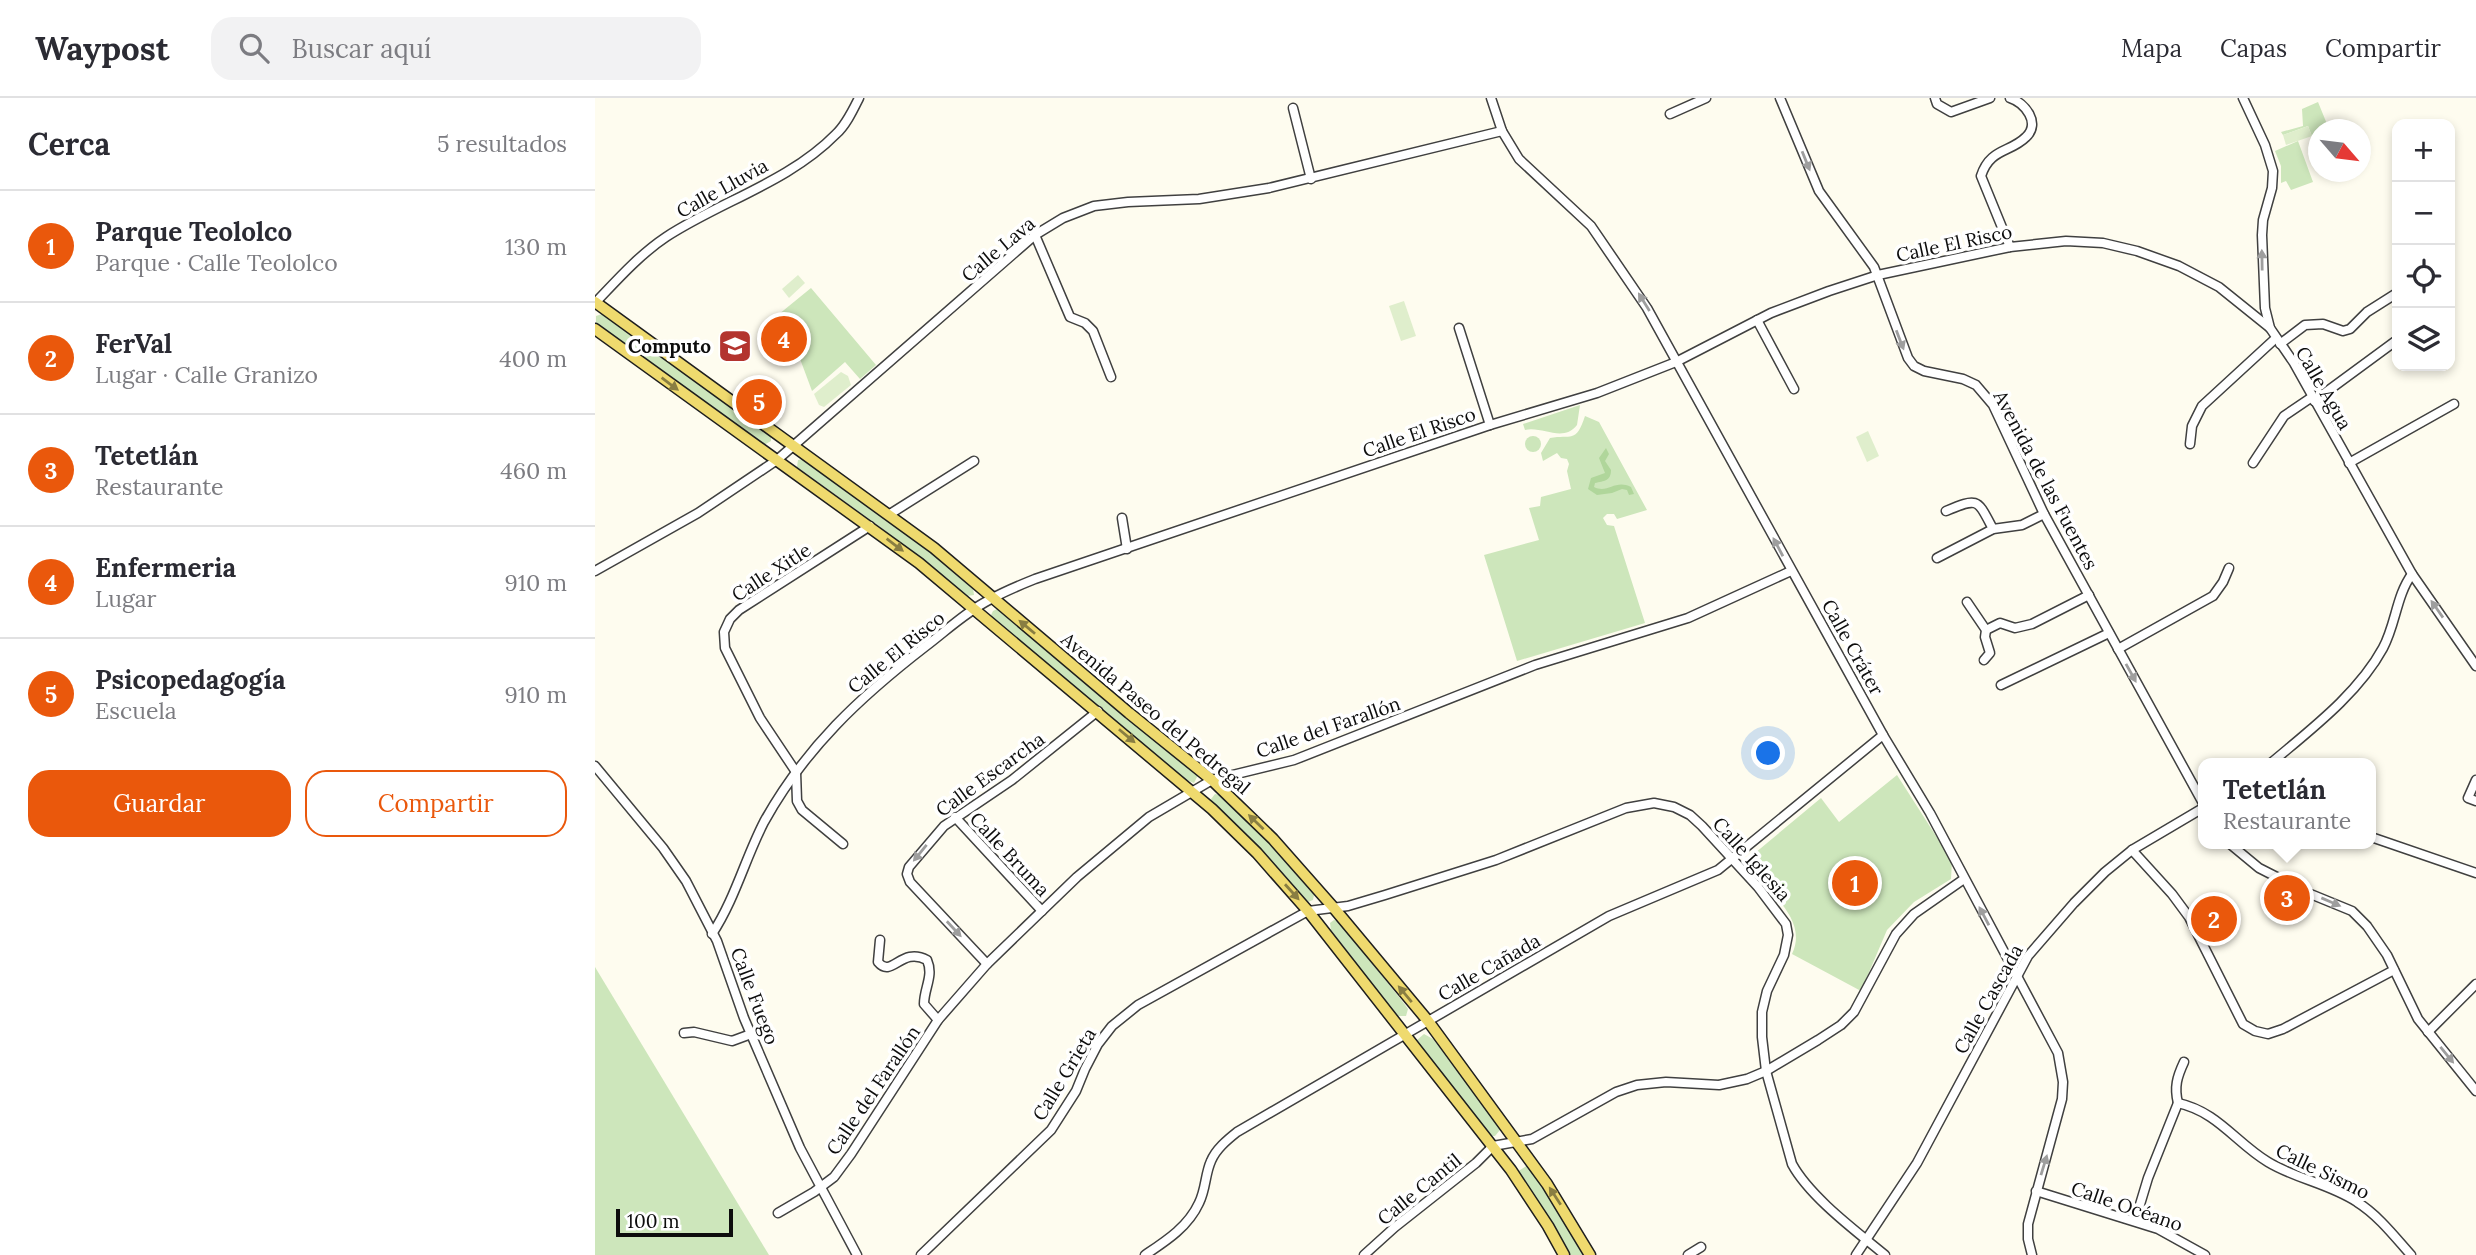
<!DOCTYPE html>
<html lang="es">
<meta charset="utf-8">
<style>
:root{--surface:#fff;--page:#f2f2f3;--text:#2b2b33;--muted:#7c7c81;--line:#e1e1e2;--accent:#ea580c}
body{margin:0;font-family:Lora,serif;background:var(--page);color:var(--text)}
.controls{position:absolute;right:21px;top:21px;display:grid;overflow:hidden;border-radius:14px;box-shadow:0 4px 10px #0003}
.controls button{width:63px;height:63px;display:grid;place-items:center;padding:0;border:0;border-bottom:2px solid var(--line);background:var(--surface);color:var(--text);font:35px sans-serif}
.compass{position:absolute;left:1713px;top:21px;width:63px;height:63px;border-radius:50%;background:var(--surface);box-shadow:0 4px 10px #0003;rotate:118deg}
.scale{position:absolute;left:21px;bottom:18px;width:117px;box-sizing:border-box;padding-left:7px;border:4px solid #0d0d0d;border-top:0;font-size:19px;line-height:24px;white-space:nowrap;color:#0d0d0d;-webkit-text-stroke:5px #fff;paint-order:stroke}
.you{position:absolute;left:1174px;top:656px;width:24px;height:24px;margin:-18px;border:5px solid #fff;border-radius:50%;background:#1a73e8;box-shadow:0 0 0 10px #1a73e833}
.badge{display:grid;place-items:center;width:46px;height:46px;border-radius:50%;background:var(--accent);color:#fff;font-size:23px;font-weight:700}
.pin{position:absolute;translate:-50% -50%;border:4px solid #fff;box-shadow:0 2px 7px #0006}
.popup{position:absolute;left:1603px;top:660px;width:178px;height:91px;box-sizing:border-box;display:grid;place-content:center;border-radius:14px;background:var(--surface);filter:drop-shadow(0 2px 5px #0005);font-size:23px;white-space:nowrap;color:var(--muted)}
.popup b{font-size:26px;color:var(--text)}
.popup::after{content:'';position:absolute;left:50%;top:100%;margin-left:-14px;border:14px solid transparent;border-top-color:var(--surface)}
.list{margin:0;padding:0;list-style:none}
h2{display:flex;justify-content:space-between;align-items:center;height:91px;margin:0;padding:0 28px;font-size:30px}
h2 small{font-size:23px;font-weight:400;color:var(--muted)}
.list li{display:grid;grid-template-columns:46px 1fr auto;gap:21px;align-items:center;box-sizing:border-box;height:112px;padding:0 28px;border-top:2px solid var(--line)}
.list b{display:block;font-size:26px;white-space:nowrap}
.list p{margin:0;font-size:23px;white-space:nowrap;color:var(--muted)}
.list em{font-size:23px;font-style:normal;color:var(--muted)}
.actions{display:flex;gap:14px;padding:21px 28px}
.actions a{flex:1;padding:16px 0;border:2px solid var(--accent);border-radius:21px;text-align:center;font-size:24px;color:var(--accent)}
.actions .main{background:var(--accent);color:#fff}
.icon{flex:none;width:38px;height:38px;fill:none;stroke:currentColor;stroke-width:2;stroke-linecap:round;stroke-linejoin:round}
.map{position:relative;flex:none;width:1881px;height:1157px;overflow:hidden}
header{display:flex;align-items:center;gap:42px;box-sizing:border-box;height:98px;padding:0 35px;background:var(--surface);border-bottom:2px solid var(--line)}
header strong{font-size:33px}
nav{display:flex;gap:38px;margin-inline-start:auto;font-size:24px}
.search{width:490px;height:63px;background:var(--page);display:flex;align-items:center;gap:18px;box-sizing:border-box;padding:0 24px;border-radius:21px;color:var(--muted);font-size:26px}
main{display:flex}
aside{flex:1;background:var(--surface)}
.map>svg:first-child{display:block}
.green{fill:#cde6bb}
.forest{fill:#b0d69b}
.pitch{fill:#dfeecc}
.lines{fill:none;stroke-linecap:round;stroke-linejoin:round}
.minor-casing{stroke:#404040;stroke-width:11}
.major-casing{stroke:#1e1e1e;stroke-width:13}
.minor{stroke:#fff;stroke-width:8}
.major{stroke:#efda6e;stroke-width:10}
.oneway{fill:#9e9e9e}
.oneway2{fill:#897e42}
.labels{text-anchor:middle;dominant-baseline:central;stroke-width:7;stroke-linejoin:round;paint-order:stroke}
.street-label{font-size:19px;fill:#0d0d0d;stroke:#fff}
.poi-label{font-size:19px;font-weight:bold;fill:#0d0d0d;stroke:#fff;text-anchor:end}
</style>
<header>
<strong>Waypost</strong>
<div class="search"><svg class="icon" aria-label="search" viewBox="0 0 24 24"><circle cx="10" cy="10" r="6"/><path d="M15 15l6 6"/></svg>Buscar aquí</div>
<nav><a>Mapa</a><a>Capas</a><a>Compartir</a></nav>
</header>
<main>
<aside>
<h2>Cerca<small>5 resultados</small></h2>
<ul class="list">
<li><span class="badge">1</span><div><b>Parque Teololco</b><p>Parque · Calle Teololco</p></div><em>130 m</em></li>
<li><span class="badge">2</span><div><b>FerVal</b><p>Lugar · Calle Granizo</p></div><em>400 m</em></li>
<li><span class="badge">3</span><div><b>Tetetlán</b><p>Restaurante</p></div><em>460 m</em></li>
<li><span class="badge">4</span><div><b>Enfermeria</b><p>Lugar</p></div><em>910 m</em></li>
<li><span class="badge">5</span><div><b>Psicopedagogía</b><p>Escuela</p></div><em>910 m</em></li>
</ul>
<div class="actions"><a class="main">Guardar</a><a>Compartir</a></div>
</aside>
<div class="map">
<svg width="1881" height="1157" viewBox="0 0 1881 1157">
<rect width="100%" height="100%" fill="#fefcef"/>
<g class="green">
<polygon points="1723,4 1734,31 1724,32 1723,39 1718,41 1713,28 1688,37 1686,34 1708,28 1707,11"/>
<polygon points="1703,43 1718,84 1696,92 1691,83 1686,85 1686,68 1680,53"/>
<polygon points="216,190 281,267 265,281 250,264 217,293 195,234 177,233 174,230 178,221"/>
<polygon points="7,216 176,336 176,343 169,347 1,225 1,218"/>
<path d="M985 307 982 327C968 345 948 328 930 332L928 326Z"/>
<path d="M990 318 1004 324 1052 412 1022 421 1019 416H1012L1008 420 1012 427 1019 428 1050 525 922 563 889 457 944 442 934 410 945 408 946 399 976 391 972 373 974 366 972 361 966 360 962 355 948 363 946 355 955 340C976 336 981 346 990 318Z"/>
<circle cx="938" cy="346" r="8"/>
<polygon points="208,361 336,454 378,490 379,497 372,498 284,428 202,369 203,362"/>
<polygon points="404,510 603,677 599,685 589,681 399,521 396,517 398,513"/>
<path d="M1302 677 1357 763 1356 781 1319 804 1292 832 1266 893 1197 856C1214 821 1172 793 1153 768L1154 760 1226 700 1244 724Z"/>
<polygon points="620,696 625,697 671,741 717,792 719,797 718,802 713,804 619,707 616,701"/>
<polygon points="739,822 743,823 808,904 813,911 811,918 802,918 736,832 735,825"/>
<polygon points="0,869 174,1157 0,1157"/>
<polygon points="829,936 838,941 902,1026 905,1032 900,1038 895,1038 823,946 822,942"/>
<polygon points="933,1067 990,1157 973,1157 922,1074"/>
</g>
<path class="forest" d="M1011 350 1014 356 1010 363 1016 372C1016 383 1009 383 1000 385L999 389C1013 396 1020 381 1036 389L1039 396 1034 397 1032 392 1027 391 1017 395 1002 397 993 391 996 380 1010 375 1004 360Z"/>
<g class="pitch">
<polygon points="1713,28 1717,38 1691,47 1688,37"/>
<polygon points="203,177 210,185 194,200 187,191"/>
<polygon points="809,203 821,238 806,243 794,208"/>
<polygon points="246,274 253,278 256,287 229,309 224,307 219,296"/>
<polygon points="1273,333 1284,358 1272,364 1261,339"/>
</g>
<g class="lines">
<g class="minor-casing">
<g id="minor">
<polyline points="896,0 907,33 924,61 996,128 1052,210 1288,637 1335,715 1463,955 1468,984 1467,1001 1433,1126 1433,1141 1437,1157"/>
<polyline points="1185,0 1224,93 1279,169 1313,260 1319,268 1329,273 1368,281 1381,287 1398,307 1449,416 1608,705"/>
<polyline points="1340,0 1342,6 1356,14 1395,0"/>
<polyline points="1648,0 1670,47 1678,73 1677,90 1668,122 1667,137 1670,210 1675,230 1699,265 1817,476 1881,568"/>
<polyline points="698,10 716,81"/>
<polyline points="1075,16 1111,0"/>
<polyline points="440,137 475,219 490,225 498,233 516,279"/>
<path d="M1415 149 1386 78C1395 50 1415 55 1431 39 1446 25 1430 5 1415 0"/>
<path d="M0 205C22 182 44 157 71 139 126 103 194 84 241 36 251 27 258 12 264 0"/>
<polyline points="1162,222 1199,291"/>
<polyline points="864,230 895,327"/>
<polyline points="1685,246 1710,227 1728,226 1748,233 1755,231 1772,214 1802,195"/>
<polyline points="1719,303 1802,242"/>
<polyline points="1595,346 1597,328 1607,308 1681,240"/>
<polyline points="1658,365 1689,318 1717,299"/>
<polyline points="1754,365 1859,306"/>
<path d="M1351 413C1384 399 1382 401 1398 431"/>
<polyline points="295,416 379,363"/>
<polyline points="527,420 532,451"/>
<polyline points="1342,460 1398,431 1427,427 1449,416"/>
<polyline points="0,473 103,415 182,362 440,137 468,120 499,108 533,104 604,101 674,90 907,33"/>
<polyline points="1372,504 1391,532 1390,539 1395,555 1389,562"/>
<polyline points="1391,532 1405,525 1420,530 1437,526 1494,497"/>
<polyline points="1523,551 1618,498 1628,484 1634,470"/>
<polyline points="1406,587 1514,535"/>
<path d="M1676 665C1715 632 1763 596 1788 550 1801 526 1801 498 1817 476"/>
<polyline points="0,668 68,750 91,783 122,843 149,920 205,1050 262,1157"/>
<polyline points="1881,682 1873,700 1881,703"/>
<polyline points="360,719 447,813"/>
<polyline points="1776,739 1881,775"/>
<polyline points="248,746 207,712 202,703 201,674 165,620 130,550 129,534 135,521 144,512 275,428"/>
<polyline points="1635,746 1664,770 1713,795 1757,813 1772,828 1792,857 1823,921 1881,993"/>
<polyline points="1537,752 1577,796 1594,819 1648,926 1660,933 1673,936 1688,931 1799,872"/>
<path d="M117 836C140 801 150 761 169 724 210 650 265 599 331 548 352 532 372 513 396 501 410 493 425 487 440 481L895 327 1002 295 1081 264 1176 215 1234 193 1283 177 1415 149 1471 143 1508 145 1542 153 1584 168 1624 189 1675 230"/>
<path d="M285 842 283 864C297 881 306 848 332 862 339 878 329 890 329 906L343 922"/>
<polyline points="392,866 315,784 312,776 314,769 349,728 417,682 503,613"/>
<polyline points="1833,934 1881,886"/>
<polyline points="89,935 99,934 137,943 156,936"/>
<path d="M1583 1005C1623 1014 1640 1044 1673 1064 1701 1081 1735 1086 1762 1104 1783 1117 1800 1139 1816 1157"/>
<path d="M1583 1005C1579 989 1582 979 1589 964"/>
<polyline points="1441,1093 1563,1131 1610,1157"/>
<polyline points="183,1115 219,1094 239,1079 256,1056 343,922 392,866 482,779 554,719 617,682 699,662 940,567 1093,520 1196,473"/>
<polyline points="1540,1123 1553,1080 1583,1005"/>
<path d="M326 1157 456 1032 481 993 490 971 503 946 517 928 543 907 713 813 753 808 790 797 901 762 1031 710 1059 705 1079 709 1095 717 1107 728 1163 789 1191 826 1193 837 1189 857 1172 893 1167 914V939L1171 973 1197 1066C1215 1099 1261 1133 1290 1157"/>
<path d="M550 1157C571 1143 593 1129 604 1105 611 1091 610 1076 616 1063 621 1051 632 1042 642 1034L1014 818 1123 772 1288 637"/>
<polyline points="769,1157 800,1129 881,1065 898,1048 937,1041 1021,994 1042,987 1071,984 1124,987 1152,981 1171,973 1223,942 1246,927 1259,914 1301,836 1319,816 1369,781"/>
<polyline points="1093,1157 1106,1149"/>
<polyline points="1261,1157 1322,1065 1433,858 1479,805 1510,774 1537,752 1608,710"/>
</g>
</g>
<g class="major-casing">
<g id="major">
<polyline points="0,204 339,450 534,615 617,682 678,741 738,809 833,923 952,1086 995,1157"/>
<polyline points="0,231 324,465 617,711 662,755 713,813 916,1072 953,1128 969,1157"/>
</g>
</g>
<use href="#minor" class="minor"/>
<use href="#major" class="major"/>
</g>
<defs><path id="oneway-solid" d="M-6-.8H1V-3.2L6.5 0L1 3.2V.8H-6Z" transform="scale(1.75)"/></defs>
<g class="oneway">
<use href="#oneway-solid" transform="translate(1211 63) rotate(68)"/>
<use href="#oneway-solid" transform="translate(1667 162) rotate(-91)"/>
<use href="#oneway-solid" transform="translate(1049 204) rotate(-122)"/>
<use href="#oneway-solid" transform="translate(1305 242) rotate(69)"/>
<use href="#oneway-solid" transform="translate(1183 449) rotate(-118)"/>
<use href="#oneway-solid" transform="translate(1842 511) rotate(-125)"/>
<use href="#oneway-solid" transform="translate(1536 575) rotate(61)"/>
<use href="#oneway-solid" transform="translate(325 755) rotate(129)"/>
<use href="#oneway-solid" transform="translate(1736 804) rotate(23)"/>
<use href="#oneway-solid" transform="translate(1389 818) rotate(-118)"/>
<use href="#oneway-solid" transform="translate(359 831) rotate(47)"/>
<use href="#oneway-solid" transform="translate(1852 957) rotate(51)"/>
<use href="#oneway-solid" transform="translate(1449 1067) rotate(-73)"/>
</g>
<g class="oneway2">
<use href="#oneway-solid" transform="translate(75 286) rotate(37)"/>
<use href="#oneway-solid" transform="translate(300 447) rotate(37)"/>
<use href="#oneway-solid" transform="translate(432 529) rotate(-140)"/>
<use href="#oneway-solid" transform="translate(532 638) rotate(40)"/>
<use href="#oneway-solid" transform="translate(661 724) rotate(-136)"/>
<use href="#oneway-solid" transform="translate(697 794) rotate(48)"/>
<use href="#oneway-solid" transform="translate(810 896) rotate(-130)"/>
<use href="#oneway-solid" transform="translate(960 1098) rotate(-123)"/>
</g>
<defs>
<g id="school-square" transform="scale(1.75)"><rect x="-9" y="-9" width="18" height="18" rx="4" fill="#b3342f" stroke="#fff"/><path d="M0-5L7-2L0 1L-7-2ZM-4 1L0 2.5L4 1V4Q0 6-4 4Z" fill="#fff"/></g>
</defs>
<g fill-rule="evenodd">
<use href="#school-square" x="140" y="248"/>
</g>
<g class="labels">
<g class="street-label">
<text transform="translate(127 90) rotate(-29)">Calle Lluvia</text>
<text transform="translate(1359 145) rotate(-12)">Calle El Risco</text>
<text transform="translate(403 151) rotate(-40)">Calle Lava</text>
<text transform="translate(1729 290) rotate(60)">Calle Agua</text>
<text transform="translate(824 334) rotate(-19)">Calle El Risco</text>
<text transform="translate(1451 382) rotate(62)">Avenida de las Fuentes</text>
<text transform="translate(176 474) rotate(-33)">Calle Xitle</text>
<text transform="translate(1258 549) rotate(61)">Calle Cráter</text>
<text transform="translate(301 554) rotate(-39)">Calle El Risco</text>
<text transform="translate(561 615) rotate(40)">Avenida Paseo del Pedregal</text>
<text transform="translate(733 629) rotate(-19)">Calle del Farallón</text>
<text transform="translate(395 676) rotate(-36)">Calle Escarcha</text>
<text transform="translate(415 756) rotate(47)">Calle Bruma</text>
<text transform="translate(1157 761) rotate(48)">Calle Iglesia</text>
<text transform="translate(894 869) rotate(-30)">Calle Cañada</text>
<text transform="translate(160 898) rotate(69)">Calle Fuego</text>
<text transform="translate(1393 901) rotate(-61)">Calle Cascada</text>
<text transform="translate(469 976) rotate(-59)">Calle Grieta</text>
<text transform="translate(278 992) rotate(-56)">Calle del Farallón</text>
<text transform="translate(1728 1073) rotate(26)">Calle Sismo</text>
<text transform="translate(824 1091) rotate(-39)">Calle Cantil</text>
<text transform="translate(1532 1108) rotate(19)">Calle Océano</text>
</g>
<g class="poi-label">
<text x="116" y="248">Computo</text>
</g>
</g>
</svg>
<div class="controls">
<button>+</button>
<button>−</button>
<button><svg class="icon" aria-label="locate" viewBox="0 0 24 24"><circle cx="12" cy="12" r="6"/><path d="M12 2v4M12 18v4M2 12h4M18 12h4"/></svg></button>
<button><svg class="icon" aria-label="layers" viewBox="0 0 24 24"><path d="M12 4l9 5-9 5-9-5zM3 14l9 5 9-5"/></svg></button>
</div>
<svg class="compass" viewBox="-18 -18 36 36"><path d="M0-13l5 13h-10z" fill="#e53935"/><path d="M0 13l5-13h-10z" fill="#7c7c81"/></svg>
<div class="scale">100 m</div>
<div class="you"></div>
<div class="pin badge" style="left:1260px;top:785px">1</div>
<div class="pin badge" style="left:1619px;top:821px">2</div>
<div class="pin badge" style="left:1692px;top:800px">3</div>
<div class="popup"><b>Tetetlán</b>Restaurante</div>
<div class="pin badge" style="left:189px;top:241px">4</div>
<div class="pin badge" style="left:164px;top:304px">5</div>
</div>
</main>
